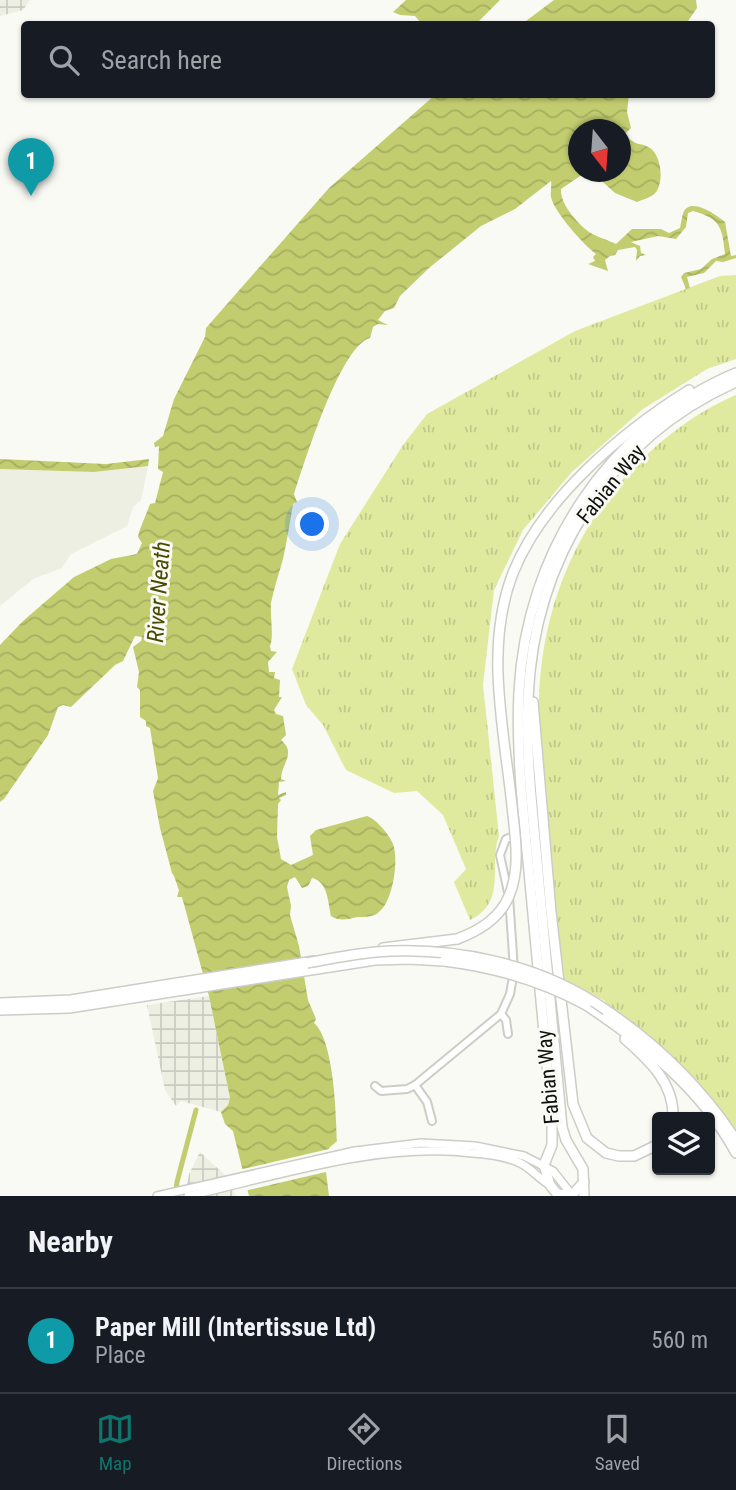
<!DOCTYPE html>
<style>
:root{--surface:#171b24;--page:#20242c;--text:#f1f3f6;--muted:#9ea1a6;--line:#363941;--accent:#0f766e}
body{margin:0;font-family:"Roboto Condensed",sans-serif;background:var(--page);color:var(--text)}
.controls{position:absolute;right:21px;bottom:21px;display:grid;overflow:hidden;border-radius:7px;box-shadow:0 2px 5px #0004}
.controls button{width:63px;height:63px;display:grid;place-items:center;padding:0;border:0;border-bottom:2px solid var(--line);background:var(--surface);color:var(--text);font:35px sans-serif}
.compass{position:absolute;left:568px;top:119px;width:63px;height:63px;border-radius:50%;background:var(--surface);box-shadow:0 2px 5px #0004;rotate:163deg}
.you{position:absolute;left:313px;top:525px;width:24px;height:24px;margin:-18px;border:5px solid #fff;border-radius:50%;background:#1a73e8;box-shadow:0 0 0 10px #1a73e833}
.badge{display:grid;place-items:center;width:46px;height:46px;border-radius:50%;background:var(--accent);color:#fff;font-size:23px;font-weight:700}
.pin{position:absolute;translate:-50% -58px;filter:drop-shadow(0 2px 4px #0008)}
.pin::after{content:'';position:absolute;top:37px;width:24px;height:21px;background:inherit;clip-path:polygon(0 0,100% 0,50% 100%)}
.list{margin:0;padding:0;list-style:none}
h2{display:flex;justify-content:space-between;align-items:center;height:91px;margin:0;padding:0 28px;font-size:30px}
h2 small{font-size:23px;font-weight:400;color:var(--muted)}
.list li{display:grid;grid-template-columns:46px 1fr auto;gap:21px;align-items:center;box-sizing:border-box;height:105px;padding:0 28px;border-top:2px solid var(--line)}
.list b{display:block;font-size:26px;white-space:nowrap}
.list p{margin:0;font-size:23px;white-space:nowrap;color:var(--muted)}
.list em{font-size:23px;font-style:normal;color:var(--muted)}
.icon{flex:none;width:38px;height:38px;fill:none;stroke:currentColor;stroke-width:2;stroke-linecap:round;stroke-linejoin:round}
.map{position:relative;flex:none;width:736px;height:1196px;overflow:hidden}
.search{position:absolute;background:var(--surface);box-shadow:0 2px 5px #0004;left:21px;right:21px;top:21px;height:77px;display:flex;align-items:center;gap:18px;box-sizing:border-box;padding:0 24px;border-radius:7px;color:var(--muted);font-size:26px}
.sheet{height:196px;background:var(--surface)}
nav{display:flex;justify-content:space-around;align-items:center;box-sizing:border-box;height:98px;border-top:2px solid var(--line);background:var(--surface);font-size:19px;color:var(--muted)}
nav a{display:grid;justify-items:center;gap:4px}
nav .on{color:var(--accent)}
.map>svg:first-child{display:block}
.built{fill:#edefe2}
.industrial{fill:url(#industrial-grid)}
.grass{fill:url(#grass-tufts)}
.water{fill:url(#water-waves)}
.pier{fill:#f9faf4}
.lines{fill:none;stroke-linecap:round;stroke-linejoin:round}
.canal{stroke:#c2cd70;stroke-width:5}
.minor-casing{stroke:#cccdc7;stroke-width:10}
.major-casing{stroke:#cccdc7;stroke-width:10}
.highway-casing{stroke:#cccdc7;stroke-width:12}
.minor{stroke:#fff;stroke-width:6}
.major{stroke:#fff;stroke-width:7}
.highway{stroke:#fff;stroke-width:9}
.highway-bridge-casing{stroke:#cccdc7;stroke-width:12;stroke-linecap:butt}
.highway-bridge{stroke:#fff;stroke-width:9}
.labels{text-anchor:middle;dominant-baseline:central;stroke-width:6;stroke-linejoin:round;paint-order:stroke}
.street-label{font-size:21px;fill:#10110f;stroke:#f9faf4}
.water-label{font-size:23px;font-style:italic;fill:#464b01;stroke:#f9faf4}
</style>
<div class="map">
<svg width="736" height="1196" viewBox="0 0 736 1196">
<defs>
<pattern id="industrial-grid" width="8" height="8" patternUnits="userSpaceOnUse" patternTransform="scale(1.75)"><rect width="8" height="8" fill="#edefe2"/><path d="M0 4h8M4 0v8" fill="none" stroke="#caccc1"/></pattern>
<pattern id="grass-tufts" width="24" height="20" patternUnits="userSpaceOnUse" patternTransform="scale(1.75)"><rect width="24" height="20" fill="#e0ea9f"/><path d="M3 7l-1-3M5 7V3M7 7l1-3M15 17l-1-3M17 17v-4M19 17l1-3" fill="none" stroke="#bfc888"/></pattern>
<pattern id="water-waves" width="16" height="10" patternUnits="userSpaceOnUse" patternTransform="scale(1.75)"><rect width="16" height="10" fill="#c2cd70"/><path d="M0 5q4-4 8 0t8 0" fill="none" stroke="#a6af60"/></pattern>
</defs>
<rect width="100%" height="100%" fill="#f9faf4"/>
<polygon class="built" points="148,466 141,500 133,507 127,526 71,554 62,568 33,579 0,606 0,469 94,472"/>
<g class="industrial">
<polygon points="0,0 30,0 23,10 0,16"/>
<polygon points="209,996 230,1098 228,1105 221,1112 181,1101 176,1106 165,1090 147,1005"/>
<polygon points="200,1152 227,1177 236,1196 185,1196 189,1174"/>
</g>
<g class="grass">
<path d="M736 275V359L707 369 643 409 572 472 523 530 494 590 483 685 499 836C488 865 508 902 470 920L454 882 466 869 443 815 417 791 394 793 346 770 323 725 306 705 292 669 340 544 403 445 427 414 575 331 720 276Z"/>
<path d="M736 395V1132C701 1080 657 1040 606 1005L605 1001 562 978C557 921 551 865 546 809 544 781 540 753 539 725 536 636 562 552 619 484 651 447 691 414 736 395Z"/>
</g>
<g class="water">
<polygon points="406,0 500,0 476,24 422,24 415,16 400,15 393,12"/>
<polygon points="554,0 696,0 697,8 686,24 522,24"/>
<path d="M435 95H629L627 112 631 128 625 134C637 148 639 141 650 148 662 156 665 186 653 195 649 198 641 200 637 202L615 193 592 172H620V130H578V172H586L561 189C560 204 577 223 589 232 597 237 608 240 616 244L632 229H661L669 233 680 228C681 224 682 215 684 211 692 197 718 216 725 222L731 256 736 255V258L723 262 716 261 704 273 687 277 690 288 686 289 681 277 684 273 701 269 712 259 725 254C722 227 721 219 693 211L688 213 686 227 676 239 658 236 631 242 640 246 641 253 646 255 640 256 636 261 637 250 635 247 618 250 615 255 610 256 605 260 608 271 588 264 595 261 593 257 596 254C584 245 554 212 551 197 550 192 552 186 551 181L515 209 481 226 429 268 400 296 394 308 385 311 378 320 388 325 378 324 373 327 370 338C340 346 304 464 294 494L297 502 293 504C290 522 287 541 283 559 279 573 274 588 271 603 270 614 274 638 270 646L271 651 277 652 268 662 269 672H275L274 678 280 680 279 697H282L274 710 276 714 283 716 286 735 281 740C297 753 281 764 281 779L286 781 279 782 278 795 286 792V795L279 798 281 800 278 804 277 837 281 859 291 865 313 855 310 836 316 830 367 816C376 819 389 834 393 844 399 860 393 901 379 912 374 917 364 917 358 917 348 919 340 922 331 916 328 903 328 881 312 878L308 886 302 888 295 877 289 880 287 887 291 906 290 915 299 946 308 1000 316 1019 314 1023C334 1040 336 1113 337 1141L329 1148 326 1172 329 1196H249L233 1131 225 1124 221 1112 228 1105 230 1098 209 996 182 897H177L179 890C177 886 175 876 172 873L160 828 153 791 158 778 150 728 146 726V721L140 717V690L137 687 139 672 133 647 141 641 142 637 135 636 123 661 115 665 71 707 63 705 58 707 48 735 4 799 0 802V645L23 621 74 577 111 559 137 554 142 543 138 537 139 532 150 504 155 503 163 472 158 469 159 446 155 447 154 443 163 436 174 399 205 337 206 328 329 188Z"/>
<polygon points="0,459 106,464 149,459 148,466 94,472 0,469"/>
</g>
<polygon class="pier" points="333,1148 330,1171 244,1191 239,1170"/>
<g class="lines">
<polyline class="canal" points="175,1196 177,1182 196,1110"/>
<g class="minor-casing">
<g id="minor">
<polyline points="501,1014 506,1020 508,1034"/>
<polyline points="415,1085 427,1102 432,1121"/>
<polyline points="375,1086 381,1091 407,1089 415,1085 501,1014 510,994 514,971 512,940 509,897 500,855 506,839 517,835"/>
</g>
</g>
<g class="major-casing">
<g id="major">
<polyline points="157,1196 355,1151 421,1143 475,1146 524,1156 553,1171 572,1195"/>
<path d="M188 1196C280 1175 378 1142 473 1153 489 1154 505 1156 520 1163 531 1168 539 1179 550 1185"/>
</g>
</g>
<g class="highway-casing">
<g id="highway">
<path d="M513 573C543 498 622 432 689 390"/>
<polyline points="533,702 551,912 573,1104 587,1138 606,1153 619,1156 634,1156 657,1145"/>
<polyline points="383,948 457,939"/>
<polyline points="0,1003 71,1000 314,961"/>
<path d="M586 1005C645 1044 702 1090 736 1153"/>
<polyline points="0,1010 69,1008 375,960 409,959 444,961"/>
<path d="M606 1010C658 1045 701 1087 736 1140"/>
<path d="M625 1039C649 1060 674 1083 673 1117"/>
<polyline points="557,1194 572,1195 584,1182"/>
<path d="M559 1196 550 1185 544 1165 552 1145V1119C545 1040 537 961 530 882 524 819 516 756 519 692 526 554 607 427 736 373"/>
<path d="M584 1196 583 1169 566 1140 562 1127C555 1045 547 964 539 883 534 822 525 759 528 698 534 560 608 439 736 382"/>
</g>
</g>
<use href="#minor" class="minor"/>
<use href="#major" class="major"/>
<use href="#highway" class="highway"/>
<g class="highway-bridge-casing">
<g id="highway-bridge">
<path d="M457 939C479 931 500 918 509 896 521 868 515 835 512 806 504 728 484 648 513 573"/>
<path d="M444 961C494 967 542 981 586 1005"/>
<path d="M307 963C329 959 353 954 376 952 454 946 541 964 606 1010"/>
</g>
</g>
<use href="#highway-bridge" class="highway-bridge"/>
</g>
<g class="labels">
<g class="street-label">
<text transform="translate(611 484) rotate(-51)">Fabian Way</text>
<text transform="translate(548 1077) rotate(-95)">Fabian Way</text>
</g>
<g class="water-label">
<text transform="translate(159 592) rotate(-86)">River Neath</text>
</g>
</g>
</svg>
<div class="controls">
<button><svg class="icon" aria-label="layers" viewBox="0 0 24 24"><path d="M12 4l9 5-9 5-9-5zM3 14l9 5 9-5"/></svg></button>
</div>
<svg class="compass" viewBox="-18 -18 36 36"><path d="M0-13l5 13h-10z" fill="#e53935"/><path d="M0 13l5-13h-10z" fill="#9ea1a6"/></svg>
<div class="you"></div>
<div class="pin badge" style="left:31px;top:196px;background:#0f9aa8">1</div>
<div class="search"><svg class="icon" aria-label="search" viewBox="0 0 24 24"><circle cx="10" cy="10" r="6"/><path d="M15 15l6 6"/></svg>Search here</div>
</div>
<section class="sheet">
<h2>Nearby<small></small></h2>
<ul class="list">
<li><span class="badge" style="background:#0f9aa8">1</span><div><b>Paper Mill (Intertissue Ltd)</b><p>Place</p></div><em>560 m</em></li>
</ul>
</section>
<nav>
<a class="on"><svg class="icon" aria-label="map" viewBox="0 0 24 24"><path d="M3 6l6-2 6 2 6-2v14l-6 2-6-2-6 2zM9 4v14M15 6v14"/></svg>Map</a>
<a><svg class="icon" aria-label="directions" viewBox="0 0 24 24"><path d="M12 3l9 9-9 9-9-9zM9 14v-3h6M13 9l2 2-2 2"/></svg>Directions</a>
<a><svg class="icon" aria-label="saved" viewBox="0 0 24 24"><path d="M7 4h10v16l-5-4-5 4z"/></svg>Saved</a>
</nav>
